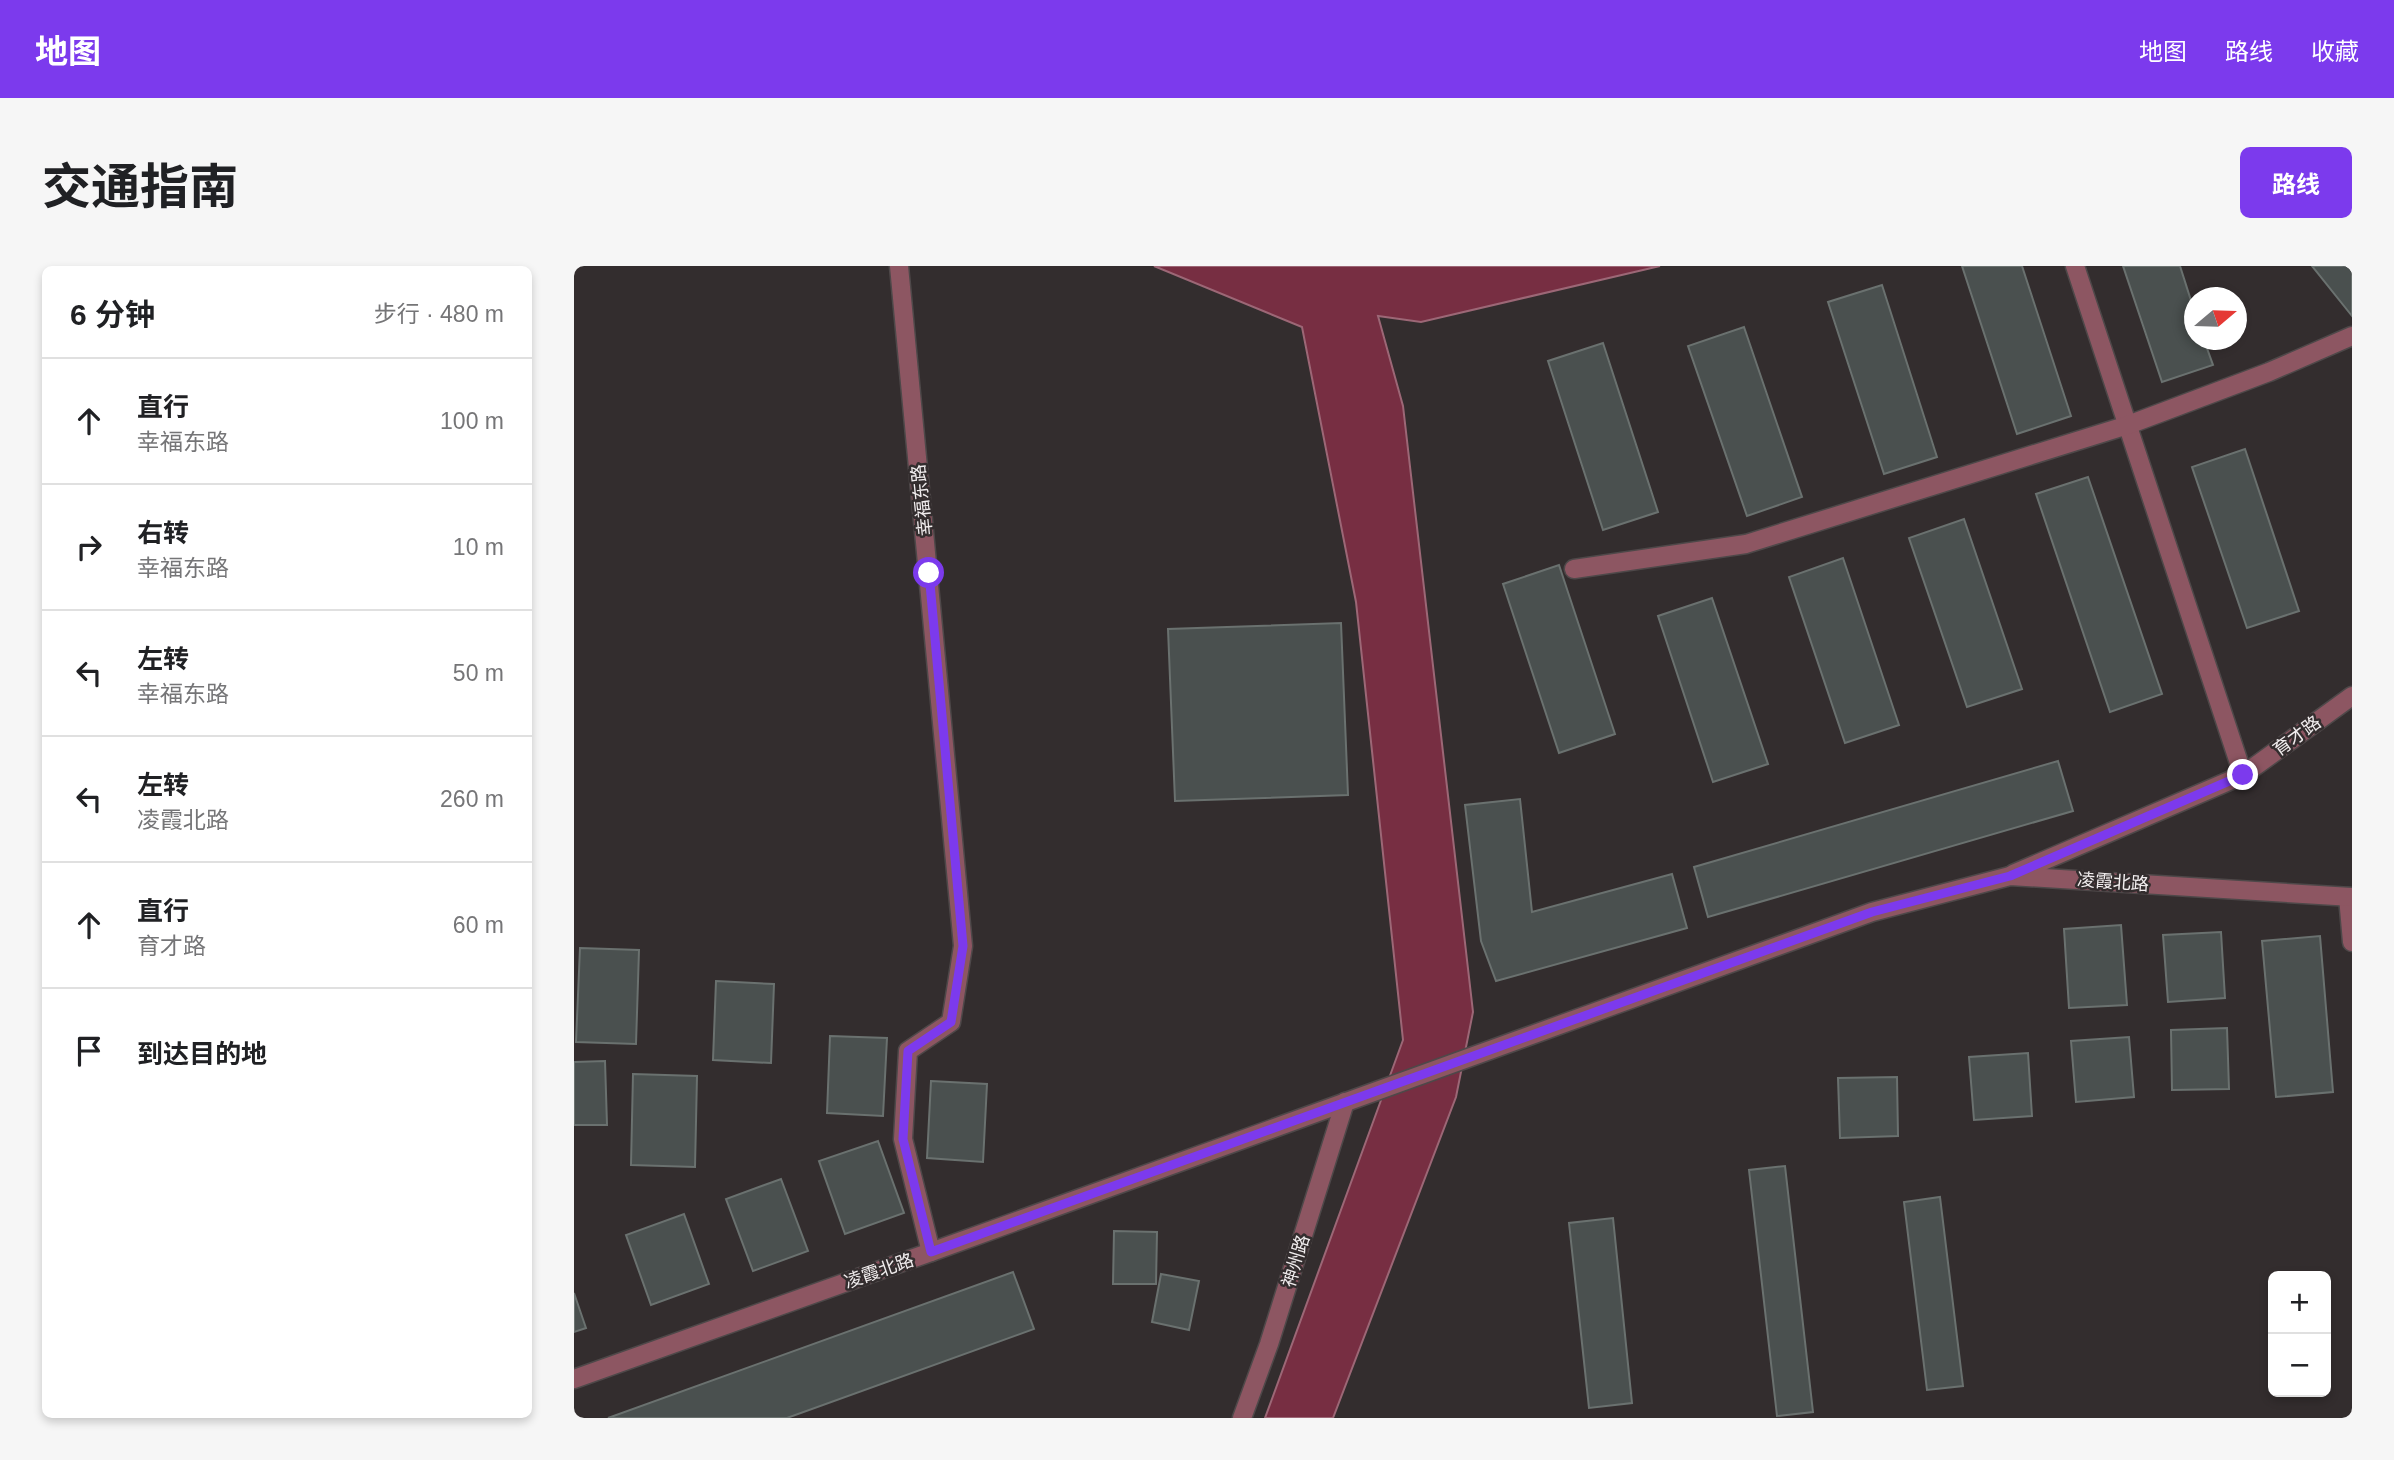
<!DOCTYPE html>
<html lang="zh">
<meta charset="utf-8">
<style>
:root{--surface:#fff;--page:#f6f6f6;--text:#202124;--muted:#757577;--line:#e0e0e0;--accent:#7c3aed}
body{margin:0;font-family:Helvetica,"Noto Sans SC",sans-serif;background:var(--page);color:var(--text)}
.controls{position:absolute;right:21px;bottom:21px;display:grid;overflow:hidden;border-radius:10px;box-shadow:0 4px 10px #0003}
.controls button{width:63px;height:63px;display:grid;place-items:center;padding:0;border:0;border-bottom:2px solid var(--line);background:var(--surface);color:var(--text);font:35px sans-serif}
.compass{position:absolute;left:1610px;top:21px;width:63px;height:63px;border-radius:50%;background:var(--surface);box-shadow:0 4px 10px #0003;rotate:71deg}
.stop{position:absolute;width:21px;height:21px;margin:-16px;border:5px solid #7c3aed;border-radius:50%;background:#fff}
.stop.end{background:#7c3aed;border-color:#fff;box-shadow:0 2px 7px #0008}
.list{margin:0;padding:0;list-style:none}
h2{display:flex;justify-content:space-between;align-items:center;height:91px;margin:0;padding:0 28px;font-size:30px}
h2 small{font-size:23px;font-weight:400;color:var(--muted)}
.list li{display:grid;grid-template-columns:46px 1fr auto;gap:21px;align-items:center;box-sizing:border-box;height:126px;padding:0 28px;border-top:2px solid var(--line)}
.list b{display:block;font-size:26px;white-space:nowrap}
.list p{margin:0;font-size:23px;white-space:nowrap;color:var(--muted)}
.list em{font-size:23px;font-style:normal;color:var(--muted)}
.icon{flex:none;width:38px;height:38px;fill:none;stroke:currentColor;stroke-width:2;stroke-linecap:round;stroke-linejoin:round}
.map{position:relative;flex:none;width:1778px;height:1152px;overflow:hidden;border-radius:10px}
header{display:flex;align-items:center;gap:42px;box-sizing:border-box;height:98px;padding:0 35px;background:var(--accent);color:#fff}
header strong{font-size:33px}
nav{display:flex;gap:38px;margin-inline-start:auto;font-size:24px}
.intro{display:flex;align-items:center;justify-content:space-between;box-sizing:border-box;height:168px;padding:0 42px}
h1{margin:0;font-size:49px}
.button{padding:18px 32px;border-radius:10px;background:var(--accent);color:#fff;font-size:24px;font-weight:700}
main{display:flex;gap:42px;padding:0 42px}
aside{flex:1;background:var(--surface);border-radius:10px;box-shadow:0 4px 10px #0003}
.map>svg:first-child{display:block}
.water{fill:#772e42;stroke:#9c6776;stroke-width:2}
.building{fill:#4a504f;stroke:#6a716f;stroke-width:2}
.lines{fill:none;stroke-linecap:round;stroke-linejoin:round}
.minor-casing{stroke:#4e4849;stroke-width:21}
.minor{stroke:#8d5662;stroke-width:18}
.route{stroke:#7c3aed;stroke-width:9}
.labels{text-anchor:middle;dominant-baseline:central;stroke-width:5;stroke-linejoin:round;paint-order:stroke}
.street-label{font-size:18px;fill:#f1edee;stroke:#332d2e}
</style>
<header>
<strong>地图</strong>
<nav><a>地图</a><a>路线</a><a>收藏</a></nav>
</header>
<div class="intro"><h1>交通指南</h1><a class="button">路线</a></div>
<main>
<aside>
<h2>6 分钟<small>步行 · 480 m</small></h2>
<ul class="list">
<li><svg class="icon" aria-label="ahead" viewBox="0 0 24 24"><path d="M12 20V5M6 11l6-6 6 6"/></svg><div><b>直行</b><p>幸福东路</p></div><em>100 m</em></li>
<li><svg class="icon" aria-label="right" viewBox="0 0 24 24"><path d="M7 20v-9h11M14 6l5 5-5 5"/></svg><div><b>右转</b><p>幸福东路</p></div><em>10 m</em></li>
<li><svg class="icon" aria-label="left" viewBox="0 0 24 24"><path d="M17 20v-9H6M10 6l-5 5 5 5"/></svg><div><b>左转</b><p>幸福东路</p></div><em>50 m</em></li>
<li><svg class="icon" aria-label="left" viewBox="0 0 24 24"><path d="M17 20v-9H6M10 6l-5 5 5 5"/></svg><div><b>左转</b><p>凌霞北路</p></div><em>260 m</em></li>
<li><svg class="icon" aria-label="ahead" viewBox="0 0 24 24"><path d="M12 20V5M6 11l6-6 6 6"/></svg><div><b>直行</b><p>育才路</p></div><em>60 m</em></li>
<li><svg class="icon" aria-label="arrive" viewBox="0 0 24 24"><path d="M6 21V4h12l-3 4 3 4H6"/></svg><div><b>到达目的地</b></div></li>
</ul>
</aside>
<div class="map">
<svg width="1778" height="1152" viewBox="0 0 1778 1152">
<rect width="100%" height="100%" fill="#332d2e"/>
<polygon class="water" points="580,0 1086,0 847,56 804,50 829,140 899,746 882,831 759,1152 691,1152 829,774 782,336 728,61"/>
<g class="building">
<polygon points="1388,0 1448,0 1497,150 1443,168"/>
<polygon points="1549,0 1606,0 1620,44 1620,74 1630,74 1639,99 1588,116"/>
<polygon points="1738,0 1778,0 1778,50"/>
<polygon points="1308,19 1363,191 1310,208 1254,36"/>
<polygon points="1170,61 1228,231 1173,250 1114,80"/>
<polygon points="1029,77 1084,246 1029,264 974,95"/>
<polygon points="1671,183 1725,345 1673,362 1618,201"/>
<polygon points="1514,211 1588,428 1536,446 1462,228"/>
<polygon points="1390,253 1448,423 1393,441 1335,272"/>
<polygon points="1269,292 1325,459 1271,477 1215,311"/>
<polygon points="985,299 1041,468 985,487 929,318"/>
<polygon points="1138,332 1194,498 1139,516 1084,350"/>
<polygon points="767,357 774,529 601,535 594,363"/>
<polygon points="1484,495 1499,545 1134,651 1120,601"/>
<polygon points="946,533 958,646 1098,608 1113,662 922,715 907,675 891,539"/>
<polygon points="1547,659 1553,739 1495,742 1490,663"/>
<polygon points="1647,666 1651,732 1594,736 1589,669"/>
<polygon points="1746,670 1759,826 1702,831 1688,675"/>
<polygon points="6,682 65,684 62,778 2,776"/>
<polygon points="142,715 200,718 197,797 139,794"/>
<polygon points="1653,762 1655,823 1598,824 1597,764"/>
<polygon points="256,770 313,772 309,850 253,847"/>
<polygon points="1555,771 1560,831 1502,836 1497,775"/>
<polygon points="1454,787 1458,850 1400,854 1395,791"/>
<polygon points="31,795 33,859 0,859 0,796"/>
<polygon points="59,808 123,810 121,901 57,899"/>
<polygon points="1323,811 1324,870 1266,872 1264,812"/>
<polygon points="357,815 413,818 409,896 353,892"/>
<polygon points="304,875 330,947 271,968 245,895"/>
<polygon points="1211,900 1239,1146 1203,1150 1175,904"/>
<polygon points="207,913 234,985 179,1005 152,933"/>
<polygon points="1366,931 1389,1120 1353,1124 1330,936"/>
<polygon points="110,948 135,1018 77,1039 52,969"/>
<polygon points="1039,952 1058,1137 1015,1142 995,957"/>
<polygon points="540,965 583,966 582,1018 539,1018"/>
<polygon points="439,1006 460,1063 213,1152 34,1152"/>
<polygon points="587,1008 625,1015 615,1064 578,1056"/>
<polygon points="0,1027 12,1062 0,1066"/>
</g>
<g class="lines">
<g class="minor-casing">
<g id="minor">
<polyline points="325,0 389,680 377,756 334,785 329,873 357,986"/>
<polyline points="1501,0 1669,509"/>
<polyline points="1000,303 1172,278 1554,159 1695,106 1778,70"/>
<polyline points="1439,608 1669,509 1778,430"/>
<polyline points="1774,631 1778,676"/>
<polyline points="0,1113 357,986 1298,646 1436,610 1778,631"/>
<polyline points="668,1152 695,1078 771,836"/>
</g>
</g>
<use href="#minor" class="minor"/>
</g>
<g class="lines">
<polyline class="route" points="355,307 389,680 377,756 334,785 329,873 357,986 1298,646 1436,610 1669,509"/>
</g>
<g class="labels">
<g class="street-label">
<text transform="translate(348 234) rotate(-96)">幸福东路</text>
<text transform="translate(1723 470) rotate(-36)">育才路</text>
<text transform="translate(1539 616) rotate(4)">凌霞北路</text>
<text transform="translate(722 995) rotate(-73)">神州路</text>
<text transform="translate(305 1005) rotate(-19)">凌霞北路</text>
</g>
</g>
</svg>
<div class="controls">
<button>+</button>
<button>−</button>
</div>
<svg class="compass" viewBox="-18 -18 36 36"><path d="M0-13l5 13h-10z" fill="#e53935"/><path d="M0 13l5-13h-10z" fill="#757577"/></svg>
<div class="stop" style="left:355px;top:307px"></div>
<div class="stop end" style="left:1669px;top:509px"></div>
</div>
</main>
